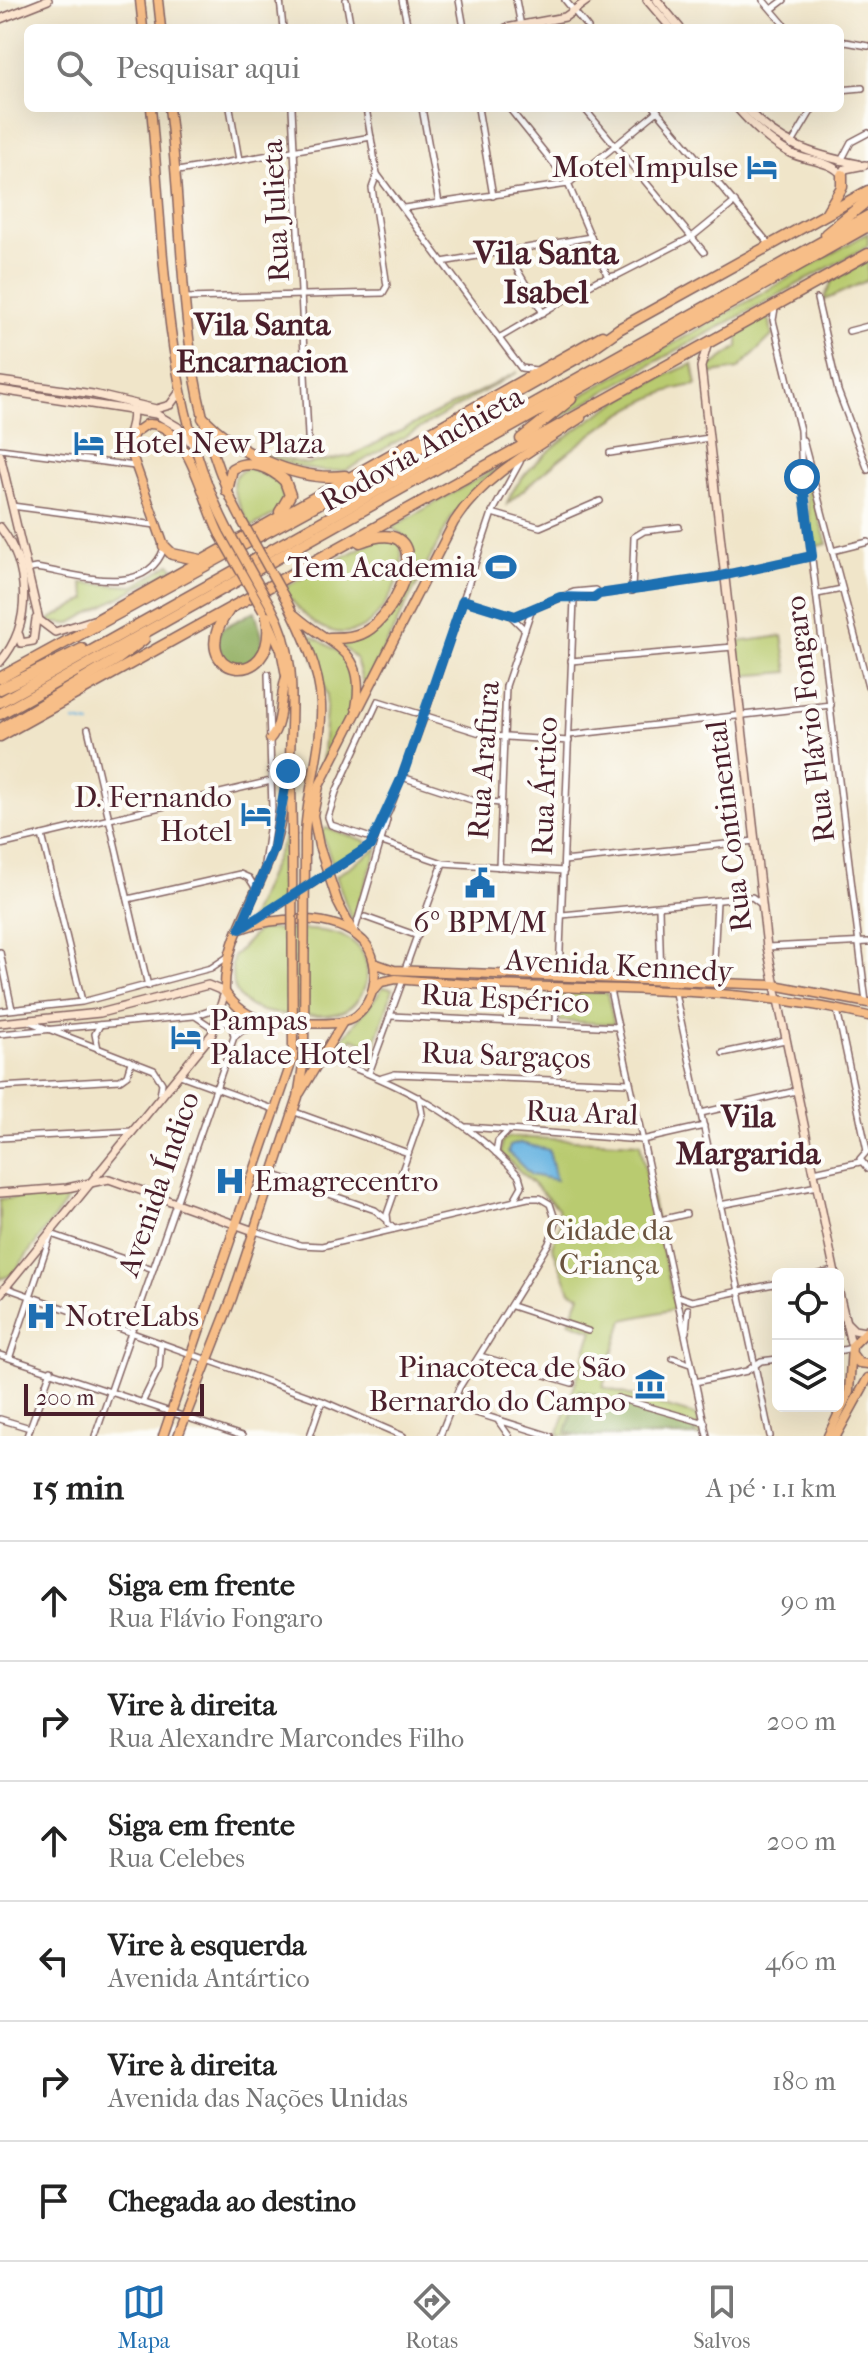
<!DOCTYPE html>
<html lang="pt">
<meta charset="utf-8">
<style>
:root{--surface:#fff;--page:#f6f6f6;--text:#222;--muted:#767676;--line:#e0e0e0;--accent:#1f6fb2}
body{margin:0;font-family:"IM FELL French Canon",serif;background:var(--page);color:var(--text)}
.controls{position:absolute;right:24px;bottom:24px;display:grid;overflow:hidden;border-radius:12px;box-shadow:0 8px 32px #0002}
.controls button{width:72px;height:72px;display:grid;place-items:center;padding:0;border:0;border-bottom:2px solid var(--line);background:var(--surface);color:var(--text);font:40px sans-serif}
.scale{position:absolute;left:24px;bottom:20px;width:180px;box-sizing:border-box;padding-left:8px;border:4px solid #4a1f2b;border-top:0;font-size:22px;line-height:28px;white-space:nowrap;color:#4a1f2b;-webkit-text-stroke:6px #fdfcf7;paint-order:stroke}
.stop{position:absolute;width:24px;height:24px;margin:-18px;border:6px solid #1f6fb2;border-radius:50%;background:#fff}
.stop.end{background:#1f6fb2;border-color:#fff;box-shadow:0 2px 8px #0008}
.list{margin:0;padding:0;list-style:none}
h2{display:flex;justify-content:space-between;align-items:center;height:104px;margin:0;padding:0 32px;font-size:34px}
h2 small{font-size:26px;font-weight:400;color:var(--muted)}
.list li{display:grid;grid-template-columns:52px 1fr auto;gap:24px;align-items:center;box-sizing:border-box;height:120px;padding:0 32px;border-top:2px solid var(--line)}
.list b{display:block;font-size:30px;white-space:nowrap}
.list p{margin:0;font-size:26px;white-space:nowrap;color:var(--muted)}
.list em{font-size:26px;font-style:normal;color:var(--muted)}
.icon{flex:none;width:44px;height:44px;fill:none;stroke:currentColor;stroke-width:2;stroke-linecap:round;stroke-linejoin:round}
.map{position:relative;flex:none;width:868px;height:1436px;overflow:hidden}
.search{position:absolute;background:var(--surface);box-shadow:0 8px 32px #0002;left:24px;right:24px;top:24px;height:88px;display:flex;align-items:center;gap:20px;box-sizing:border-box;padding:0 28px;border-radius:12px;color:var(--muted);font-size:30px}
.sheet{height:824px;background:var(--surface)}
nav{display:flex;justify-content:space-around;align-items:center;box-sizing:border-box;height:112px;border-top:2px solid var(--line);background:var(--surface);font-size:22px;color:var(--muted)}
nav a{display:grid;justify-items:center;gap:4px}
nav .on{color:var(--accent)}
.map>svg:first-child{display:block}
.green{fill:#b9cb6f;stroke:#82754d;stroke-width:2}
.forest{fill:#92af62;stroke:#6e6746;stroke-width:2}
.water{fill:#68b4e1;stroke:#596a86;stroke-width:2}
.lines{fill:none;stroke-linecap:round;stroke-linejoin:round}
.stream{stroke:#68b4e1;stroke-width:2}
.street-casing{stroke:#846462;stroke-width:8}
.secondary-casing{stroke:#846462;stroke-width:10}
.primary-casing{stroke:#846462;stroke-width:11}
.highway-casing{stroke:#846462;stroke-width:13}
.street{stroke:#fff;stroke-width:5}
.secondary{stroke:#fce5cf;stroke-width:7}
.primary{stroke:#f7be88;stroke-width:8}
.highway{stroke:#f7be88;stroke-width:10}
.primary-bridge-casing{stroke:#846462;stroke-width:11;stroke-linecap:butt}
.primary-bridge{stroke:#f7be88;stroke-width:8}
.route{stroke:#1f6fb2;stroke-width:10}
.labels{text-anchor:middle;dominant-baseline:central;stroke-width:8;stroke-linejoin:round;paint-order:stroke}
.poi-label{font-size:30px;fill:#4a1f2b;stroke:#fdfcf7;text-anchor:end}
.street-label{font-size:30px;fill:#4a1f2b;stroke:#fdfcf7}
.park-label{font-size:30px;fill:#6b533f;stroke:#fdfcf7}
.neighbourhood-label{font-size:32px;font-weight:bold;fill:#4a1f2b;stroke:#fdfcf7}
.quarter-label{font-size:34px;font-weight:bold;fill:#4a1f2b;stroke:#fdfcf7}
</style>
<div class="map">
<svg width="868" height="1436" viewBox="0 0 868 1436">
<rect width="100%" height="100%" fill="#fdfcf7"/>
<filter id="ink" filterUnits="userSpaceOnUse"><feTurbulence type="fractalNoise" baseFrequency=".0125" numOctaves="2"/><feDisplacementMap in="SourceGraphic" scale="16" xChannelSelector="R" yChannelSelector="G"/><feConvolveMatrix kernelMatrix="1 2 1 2 8 2 1 2 1" color-interpolation-filters="sRGB"/></filter>
<filter id="wash" filterUnits="userSpaceOnUse"><feTurbulence type="fractalNoise" baseFrequency=".006" numOctaves="4" result="noise"/><feDisplacementMap in="SourceGraphic" scale="32" xChannelSelector="R" yChannelSelector="G"/><feGaussianBlur stdDeviation="1.8" result="paint"/><feColorMatrix in="noise" values="0 0 0 0 0 0 0 0 0 0 0 0 0 0 0 0 0 1.4 0 .05"/><feComposite in="paint" operator="in"/></filter>
<g filter="url(#wash)">
<rect width="100%" height="100%" fill="#f0e5c9"/>
<g class="green">
<polygon points="868,233 868,246 657,361 543,428 586,393"/>
<polygon points="868,261 868,280 823,301 832,281"/>
<polygon points="765,317 770,321 772,336 738,369 707,374 705,360 714,364 738,347 738,335"/>
<path d="M693 364 697 385C633 390 555 463 507 504 522 454 644 381 693 364Z"/>
<path d="M518 372 347 470C312 475 283 463 251 451L306 464 351 456Z"/>
<path d="M518 456 479 484 452 516 364 687 356 659 339 643C352 641 364 640 374 632 401 612 435 545 391 528Z"/>
<path d="M249 468 279 482 284 500 275 514 251 527C242 508 217 476 249 468Z"/>
<polygon points="807,478 827,544 813,547 805,482"/>
<path d="M379 538 400 544C405 565 399 579 389 598 356 655 314 635 283 588Z"/>
<polygon points="170,564 175,568 69,624 45,622 87,599 82,583 134,586"/>
<path d="M305 632C319 641 337 648 347 661 370 693 337 739 322 767L327 695Z"/>
<polygon points="782,636 788,672 741,676 737,642"/>
<polygon points="326,828 366,841 367,846 334,868 321,832"/>
<polygon points="286,834 287,897 249,921"/>
<polygon points="378,848 352,922 336,876"/>
<path d="M270 929C305 931 368 922 367 975 366 989 358 1003 346 1010 333 1017 317 1015 303 1015 262 1015 225 1010 233 957L256 932Z"/>
<path d="M383 987 393 989 374 1047 352 1038 344 1061 331 1057C345 1031 367 1012 383 987Z"/>
<polygon points="561,991 607,993 614,1024 559,1021"/>
<polygon points="509,1137 640,1143 675,1309 623,1320 603,1387 697,1416 701,1436 558,1435 593,1330 569,1322 580,1295 570,1291 552,1246 560,1225 558,1208 501,1153 502,1141"/>
<polygon points="72,1194 12,1275 0,1279 0,1199"/>
</g>
<g class="forest">
<path d="M255 611 262 636 261 654C236 669 226 669 216 640L221 629Z"/>
<polygon points="579,1390 694,1427 696,1436 581,1436 566,1432"/>
</g>
<polygon class="water" points="520,1143 549,1150 556,1180 531,1175 508,1152 510,1146"/>
<g class="lines">
<polyline class="stream" points="74,721 90,724"/>
</g>
</g>
<g filter="url(#ink)">
<g class="lines">
<g class="street-casing">
<g id="street">
<polyline points="280,0 283,28"/>
<polyline points="346,0 351,28"/>
<polyline points="402,0 408,28"/>
<polyline points="459,0 464,28"/>
<polyline points="516,0 521,26"/>
<polyline points="565,0 588,28"/>
<polyline points="763,0 787,28"/>
<polyline points="772,9 784,0"/>
<polyline points="840,41 868,46"/>
<polyline points="840,90 862,88"/>
<polyline points="230,108 239,160"/>
<polyline points="292,108 309,456"/>
<polyline points="366,108 377,174 521,368 536,370"/>
<polyline points="422,108 439,203"/>
<polyline points="478,108 493,196"/>
<polyline points="509,108 566,179 608,277"/>
<polyline points="584,108 704,252"/>
<polyline points="655,108 770,245"/>
<polyline points="791,145 813,108"/>
<polyline points="841,161 851,142 868,133"/>
<polyline points="178,171 371,137"/>
<polyline points="404,208 568,184 658,111"/>
<polyline points="506,251 543,313"/>
<polyline points="442,262 591,237"/>
<polyline points="185,298 383,293 387,286 372,188 377,174"/>
<polyline points="817,299 838,391 868,470"/>
<polyline points="775,308 773,320 800,430"/>
<polyline points="849,331 868,326"/>
<polyline points="499,338 598,280 618,275 692,237 735,202"/>
<polyline points="800,431 802,477 866,1002"/>
<polyline points="803,440 868,686"/>
<polyline points="0,449 135,466"/>
<polyline points="610,453 709,438"/>
<polyline points="12,506 156,525"/>
<polyline points="492,513 540,527 600,501"/>
<polyline points="832,551 868,542"/>
<path d="M26 570 36 568C77 574 146 600 164 548"/>
<polyline points="632,591 634,537 644,531 679,527"/>
<polyline points="817,594 842,589"/>
<polyline points="571,595 574,599 594,598 599,594 716,577 812,556"/>
<polyline points="463,600 515,616 574,592 596,590 599,594"/>
<polyline points="511,616 525,630"/>
<polyline points="571,661 733,647"/>
<polyline points="88,729 148,986"/>
<polyline points="569,735 831,705"/>
<polyline points="402,777 472,800 500,803"/>
<polyline points="42,835 82,1001"/>
<polyline points="374,839 331,825 328,817 336,792 378,701 490,736 569,741"/>
<polyline points="382,842 443,863 564,871"/>
<polyline points="0,845 271,781"/>
<polyline points="564,861 755,841"/>
<polyline points="264,864 272,809 268,674"/>
<polyline points="499,867 506,686 531,611"/>
<polyline points="128,899 240,874 249,878 256,889"/>
<polyline points="659,907 661,981"/>
<polyline points="562,915 752,897 761,904"/>
<polyline points="365,917 418,936"/>
<polyline points="250,925 370,846 389,811 423,720 492,513 520,462"/>
<polyline points="354,933 387,820"/>
<polyline points="767,947 868,942"/>
<polyline points="0,952 12,1009"/>
<polyline points="405,969 443,863"/>
<polyline points="559,975 574,599"/>
<polyline points="713,982 717,901"/>
<polyline points="610,990 707,1436"/>
<polyline points="671,990 675,993 770,1436"/>
<polyline points="837,1010 867,1151"/>
<polyline points="0,1011 82,1002 211,968 226,958"/>
<polyline points="195,1016 213,1028"/>
<polyline points="391,1016 618,1027"/>
<polyline points="218,1021 231,1024 234,1036"/>
<polyline points="30,1022 154,1070 162,1083 160,1096"/>
<polyline points="556,1023 557,988"/>
<polyline points="0,1034 194,1016 221,1007"/>
<polyline points="98,1049 95,1034 100,1025"/>
<polyline points="723,1053 785,1040"/>
<path d="M323 1057C397 1082 465 1116 519 1176L522 1186 514 1200"/>
<polyline points="369,1073 403,980"/>
<polyline points="180,1075 276,1110"/>
<polyline points="382,1078 395,1074 629,1083"/>
<polyline points="0,1087 120,1080 127,1075 131,1062"/>
<polyline points="292,1111 408,1153"/>
<polyline points="701,1113 796,1091"/>
<polyline points="467,1127 642,1140 704,1126"/>
<polyline points="0,1138 133,1131"/>
<polyline points="867,1151 860,1159 868,1169"/>
<polyline points="496,1153 498,1141 506,1133"/>
<polyline points="814,1172 860,1162"/>
<polyline points="271,1174 375,1210 386,1219"/>
<polyline points="720,1205 817,1186"/>
<polyline points="660,1220 686,1214"/>
<polyline points="394,1229 388,1223 387,1214 422,1114 419,1097"/>
<polyline points="252,1230 300,1245 322,1246 528,1198 540,1198 550,1204 556,1222 549,1243 459,1388 440,1436"/>
<polyline points="51,1234 153,1269"/>
<polyline points="820,1274 834,1271"/>
<polyline points="7,1288 322,1401 403,1436"/>
<polyline points="678,1296 692,1301 778,1283"/>
<polyline points="512,1306 588,1331"/>
<polyline points="686,1332 688,1309"/>
<polyline points="838,1351 852,1348"/>
<polyline points="0,1355 242,1436"/>
<polyline points="10,1356 50,1237"/>
<polyline points="480,1356 572,1383"/>
<polyline points="673,1358 690,1364"/>
<polyline points="695,1382 747,1371 761,1361 778,1359"/>
<polyline points="618,1398 705,1423"/>
<polyline points="143,1401 159,1368 161,1343"/>
<polyline points="451,1405 550,1436"/>
<polyline points="0,1419 30,1428"/>
<polyline points="499,1422 509,1436"/>
<polyline points="27,1436 51,1370"/>
<polyline points="95,1436 234,1037 243,1030 272,1025"/>
<polyline points="310,1436 322,1401"/>
</g>
</g>
<g class="secondary-casing">
<g id="secondary">
<polyline points="647,0 671,28"/>
<polyline points="657,0 680,28"/>
<polyline points="0,19 48,0"/>
<polyline points="506,28 565,17 588,0"/>
<path d="M737 108C753 126 769 142 790 153 806 161 832 161 842 175L845 169 865 165"/>
<path d="M746 108C778 144 812 155 858 164"/>
<polyline points="707,346 701,367 767,947 835,1274"/>
<polyline points="0,381 93,394 156,409 170,405 181,390"/>
<polyline points="0,390 156,414 178,427 193,445"/>
<path d="M130 450C124 433 136 425 132 409"/>
<polyline points="0,455 39,620 55,632 93,620"/>
<path d="M0 527C30 566 33 624 0 662"/>
<polyline points="19,635 21,643 33,641 36,619"/>
<polyline points="0,1023 100,1013 208,985 225,992 212,1034 0,1294"/>
<polyline points="0,1193 67,1188 109,1179 251,1230"/>
<polyline points="838,1289 852,1348"/>
<polyline points="846,1322 854,1330 865,1332"/>
</g>
</g>
<g class="primary-casing">
<g id="primary">
<polyline points="140,0 143,28"/>
<polyline points="158,0 161,28"/>
<path d="M151 108C165 249 162 402 228 530"/>
<path d="M169 108C187 246 174 395 242 521"/>
<path d="M164 546 131 452 133 434 147 424C189 421 204 506 220 535"/>
<path d="M285 598C301 629 320 669 321 704 323 747 307 791 305 834"/>
<path d="M271 607C300 658 290 710 290 766"/>
<path d="M295 615C332 648 367 648 356 708"/>
<polyline points="267,618 281,650 287,681"/>
<path d="M270 739C284 723 279 697 286 677"/>
<polyline points="291,784 292,834"/>
<path d="M319 846 313 815 319 786 454 522C484 475 536 448 581 418"/>
<polyline points="338,903 354,934"/>
<path d="M240 929C275 917 334 912 363 941 385 962 375 1017 342 1022 327 1025 309 1023 293 1023 265 1025 241 1016 225 992 223 942 256 899 272 852 283 823 285 791 290 761"/>
<polyline points="374,963 394,970 774,985 868,1003"/>
<path d="M374 990 381 982 396 979C553 994 714 979 868 1016"/>
<polyline points="300,1093 343,1022"/>
<polyline points="853,1355 859,1363 868,1364"/>
<polyline points="163,1436 293,1058"/>
<polyline points="178,1436 232,1298 298,1097 304,1059"/>
<polyline points="828,1436 849,1392 852,1346 868,1330"/>
<polyline points="836,1436 868,1378"/>
</g>
</g>
<g class="highway-casing">
<g id="highway">
<polyline points="827,212 842,187 842,175"/>
<polyline points="826,234 868,200"/>
<path d="M203 418C237 453 296 482 345 476"/>
<polyline points="521,439 571,399"/>
<path d="M227 491 232 469C250 458 271 468 285 481L290 495 280 512"/>
<polyline points="164,546 172,554 201,560"/>
<path d="M228 611C181 676 280 695 267 617"/>
<polyline points="90,624 602,336"/>
<path d="M329 638C344 638 358 638 371 628 404 604 437 513 360 542"/>
<polyline points="0,678 380,470 584,354 619,329 868,191"/>
<polyline points="0,689 82,649"/>
<polyline points="0,702 868,216"/>
<polyline points="0,714 868,226"/>
<polyline points="2,728 116,660 144,639"/>
<polyline points="0,736 868,254"/>
</g>
</g>
<use href="#street" class="street"/>
<use href="#secondary" class="secondary"/>
<use href="#primary" class="primary"/>
<use href="#highway" class="highway"/>
<g class="primary-bridge-casing">
<g id="primary-bridge">
<polyline points="242,521 285,598"/>
<polyline points="228,530 271,607"/>
<polyline points="220,535 263,611"/>
<polyline points="292,834 293,1058"/>
<polyline points="319,846 338,903"/>
<polyline points="304,1059 305,834"/>
</g>
</g>
<use href="#primary-bridge" class="primary-bridge"/>
</g>
</g>
<g class="lines" filter="url(#ink)">
<polyline class="route" points="288,771 274,848 240,929 370,846 402,777 463,600 515,616 560,597 594,598 599,594 716,577 812,556 802,477"/>
</g>
<defs>
<g id="hotel-bare" transform="scale(2.4)"><path d="M-6-4.5h1.5V1H6V5H4.5V3h-9V5H-6ZM-4 0a1.8 1.8 0 1 1 3.6 0ZM.5 0V-2.5h3Q6-2.5 6 0Z" fill="#1f6fb2" stroke="#fdfcf7" stroke-width="2.5" paint-order="stroke"/></g>
<g id="stadium-bare" transform="scale(2.4)"><path d="M0-5a6.5 5 0 1 0 0 10a6.5 5 0 1 0 0-10ZM-3.5-1.8h7v3.6h-7Z" fill="#1f6fb2" stroke="#fdfcf7" stroke-width="2.5" paint-order="stroke"/></g>
<g id="civic-bare" transform="scale(2.4)"><path d="M-.6-6.5H3V-4.5H.6V-3L4-1V1h2V6H-6V1h2V-1L-.6-3ZM-1.2 2.5V6h2.4V2.5Z" fill="#1f6fb2" stroke="#fdfcf7" stroke-width="2.5" paint-order="stroke"/></g>
<g id="hospital-bare" transform="scale(2.4)"><path d="M-5-5h3v3.5h4V-5h3V5h-3V1.5h-4V5h-3Z" fill="#1f6fb2" stroke="#fdfcf7" stroke-width="2.5" paint-order="stroke"/></g>
<g id="museum-bare" transform="scale(2.4)"><path d="M0-6L6-3V-2H-6V-3ZM-5-1h2V3h-2ZM-1-1h2V3h-2ZM3-1h2V3H3ZM-6 4H6V6H-6Z" fill="#1f6fb2" stroke="#fdfcf7" stroke-width="2.5" paint-order="stroke"/></g>
</defs>
<g fill-rule="evenodd">
<use href="#hotel-bare" x="762" y="167"/>
<use href="#hotel-bare" x="89" y="443"/>
<use href="#stadium-bare" x="501" y="567"/>
<use href="#hotel-bare" x="256" y="814"/>
<use href="#civic-bare" x="480" y="883"/>
<use href="#hotel-bare" x="186" y="1037"/>
<use href="#hospital-bare" x="230" y="1181"/>
<use href="#hospital-bare" x="41" y="1316"/>
<use href="#museum-bare" x="650" y="1384"/>
</g>
<g class="labels">
<g class="poi-label">
<text x="738" y="167">Motel Impulse</text>
<text x="113" y="443" text-anchor="start">Hotel New Plaza</text>
<text x="477" y="567">Tem Academia</text>
<text x="232" y="797">D. Fernando<tspan x="232" dy="34">Hotel</tspan></text>
<text x="480" y="922" text-anchor="middle">6º BPM/M</text>
<text x="210" y="1020" text-anchor="start">Pampas<tspan x="210" dy="34">Palace Hotel</tspan></text>
<text x="254" y="1181" text-anchor="start">Emagrecentro</text>
<text x="65" y="1316" text-anchor="start">NotreLabs</text>
<text x="626" y="1367">Pinacoteca de São<tspan x="626" dy="34">Bernardo do Campo</tspan></text>
</g>
<g class="street-label">
<text transform="translate(276 211) rotate(-93)">Rua Julieta</text>
<text transform="translate(422 449) rotate(-29)">Rodovia Anchieta</text>
<text transform="translate(810 719) rotate(-97)">Rua Flávio Fongaro</text>
<text transform="translate(484 760) rotate(-86)">Rua Arafura</text>
<text transform="translate(545 786) rotate(-88)">Rua Ártico</text>
<text transform="translate(729 826) rotate(-97)">Rua Continental</text>
<text transform="translate(619 966) rotate(3)">Avenida Kennedy</text>
<text transform="translate(505 999) rotate(3)">Rua Espérico</text>
<text transform="translate(506 1056) rotate(2)">Rua Sargaços</text>
<text transform="translate(582 1113) rotate(2)">Rua Aral</text>
<text transform="translate(159 1184) rotate(-71)">Avenida Índico</text>
</g>
<g class="park-label">
<text x="609" y="1230">Cidade da<tspan x="609" dy="34">Criança</tspan></text>
</g>
<g class="neighbourhood-label">
<text x="262" y="324">Vila Santa<tspan x="262" dy="37">Encarnacion</tspan></text>
<text x="748" y="1116">Vila<tspan x="748" dy="37">Margarida</tspan></text>
</g>
<g class="quarter-label">
<text x="546" y="253">Vila Santa<tspan x="546" dy="39">Isabel</tspan></text>
</g>
</g>
</svg>
<div class="controls">
<button><svg class="icon" aria-label="locate" viewBox="0 0 24 24"><circle cx="12" cy="12" r="6"/><path d="M12 2v4M12 18v4M2 12h4M18 12h4"/></svg></button>
<button><svg class="icon" aria-label="layers" viewBox="0 0 24 24"><path d="M12 4l9 5-9 5-9-5zM3 14l9 5 9-5"/></svg></button>
</div>
<div class="scale">200 m</div>
<div class="stop" style="left:802px;top:477px"></div>
<div class="stop end" style="left:288px;top:771px"></div>
<div class="search"><svg class="icon" aria-label="search" viewBox="0 0 24 24"><circle cx="10" cy="10" r="6"/><path d="M15 15l6 6"/></svg>Pesquisar aqui</div>
</div>
<section class="sheet">
<h2>15 min<small>A pé · 1.1 km</small></h2>
<ul class="list">
<li><svg class="icon" aria-label="ahead" viewBox="0 0 24 24"><path d="M12 20V5M6 11l6-6 6 6"/></svg><div><b>Siga em frente</b><p>Rua Flávio Fongaro</p></div><em>90 m</em></li>
<li><svg class="icon" aria-label="right" viewBox="0 0 24 24"><path d="M7 20v-9h11M14 6l5 5-5 5"/></svg><div><b>Vire à direita</b><p>Rua Alexandre Marcondes Filho</p></div><em>200 m</em></li>
<li><svg class="icon" aria-label="ahead" viewBox="0 0 24 24"><path d="M12 20V5M6 11l6-6 6 6"/></svg><div><b>Siga em frente</b><p>Rua Celebes</p></div><em>200 m</em></li>
<li><svg class="icon" aria-label="left" viewBox="0 0 24 24"><path d="M17 20v-9H6M10 6l-5 5 5 5"/></svg><div><b>Vire à esquerda</b><p>Avenida Antártico</p></div><em>460 m</em></li>
<li><svg class="icon" aria-label="right" viewBox="0 0 24 24"><path d="M7 20v-9h11M14 6l5 5-5 5"/></svg><div><b>Vire à direita</b><p>Avenida das Nações Unidas</p></div><em>180 m</em></li>
<li><svg class="icon" aria-label="arrive" viewBox="0 0 24 24"><path d="M6 21V4h12l-3 4 3 4H6"/></svg><div><b>Chegada ao destino</b></div></li>
</ul>
</section>
<nav>
<a class="on"><svg class="icon" aria-label="map" viewBox="0 0 24 24"><path d="M3 6l6-2 6 2 6-2v14l-6 2-6-2-6 2zM9 4v14M15 6v14"/></svg>Mapa</a>
<a><svg class="icon" aria-label="directions" viewBox="0 0 24 24"><path d="M12 3l9 9-9 9-9-9zM9 14v-3h6M13 9l2 2-2 2"/></svg>Rotas</a>
<a><svg class="icon" aria-label="saved" viewBox="0 0 24 24"><path d="M7 4h10v16l-5-4-5 4z"/></svg>Salvos</a>
</nav>
